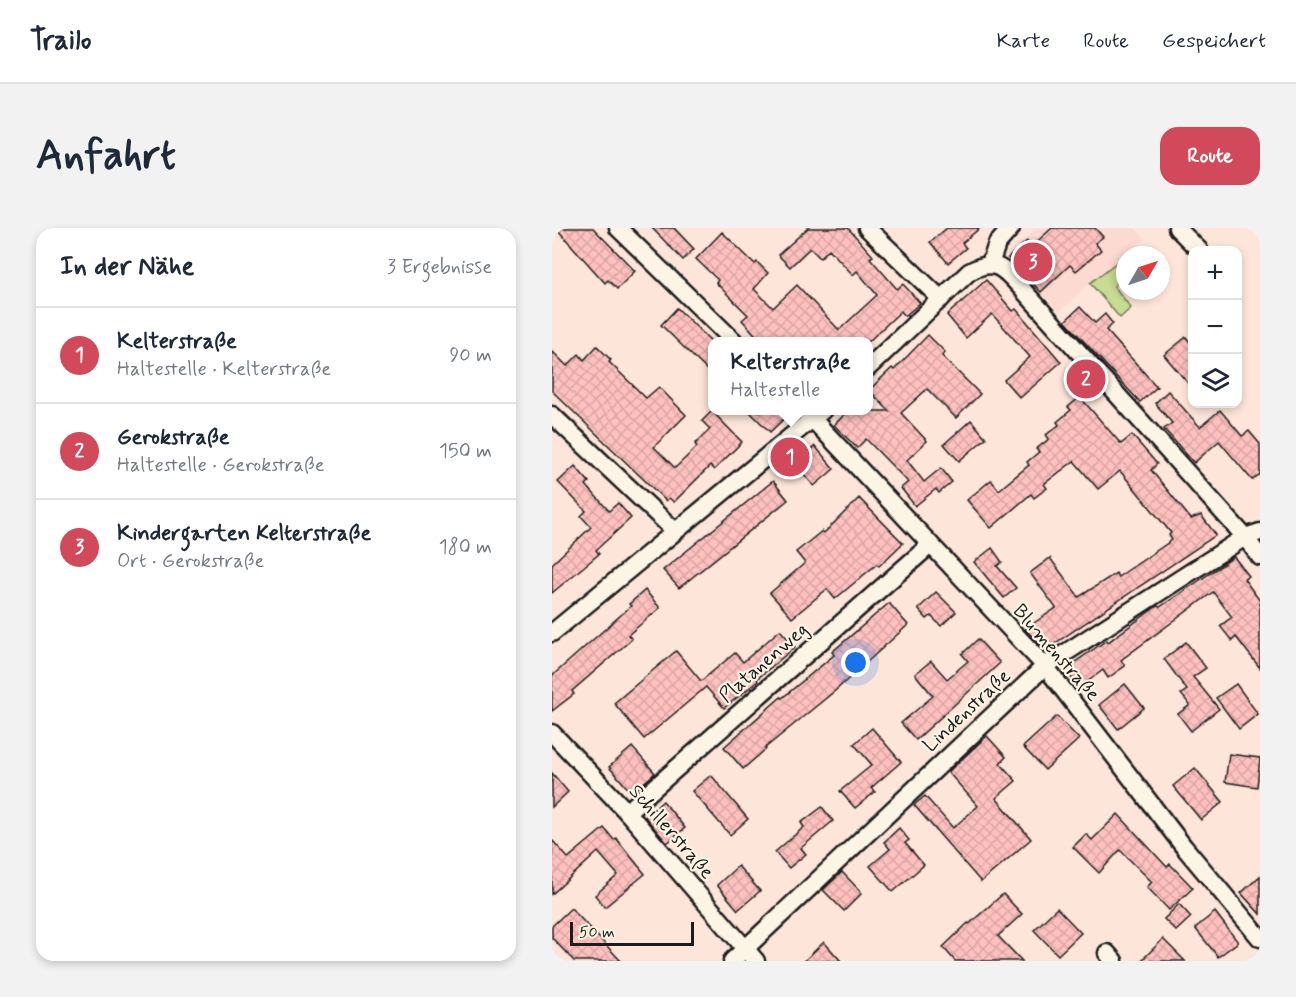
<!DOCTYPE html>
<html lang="de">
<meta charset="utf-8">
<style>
:root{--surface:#fff;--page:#f2f2f3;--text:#1f2937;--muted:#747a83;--line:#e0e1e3;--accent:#d1495b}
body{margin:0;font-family:Mynerve,sans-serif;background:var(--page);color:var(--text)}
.controls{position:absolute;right:18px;top:18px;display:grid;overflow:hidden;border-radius:12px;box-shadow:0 3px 9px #0003}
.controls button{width:54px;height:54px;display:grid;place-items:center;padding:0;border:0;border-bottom:2px solid var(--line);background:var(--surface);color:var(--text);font:30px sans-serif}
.compass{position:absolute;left:564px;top:18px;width:54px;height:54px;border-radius:50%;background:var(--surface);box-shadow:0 3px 9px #0003;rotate:51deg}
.scale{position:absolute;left:18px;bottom:15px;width:124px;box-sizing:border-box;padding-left:6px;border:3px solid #1c1c1c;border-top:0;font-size:16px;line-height:21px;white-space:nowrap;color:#1c1c1c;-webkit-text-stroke:4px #fcf5e5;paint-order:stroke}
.you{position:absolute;left:304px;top:435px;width:21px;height:21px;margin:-15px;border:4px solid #fff;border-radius:50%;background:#1a73e8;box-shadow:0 0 0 9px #1a73e833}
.badge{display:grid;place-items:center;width:39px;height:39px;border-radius:50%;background:var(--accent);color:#fff;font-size:20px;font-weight:700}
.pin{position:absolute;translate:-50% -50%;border:3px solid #fff;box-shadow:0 2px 6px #0006}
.popup{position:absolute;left:156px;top:109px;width:165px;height:78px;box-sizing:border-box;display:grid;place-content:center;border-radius:12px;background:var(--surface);filter:drop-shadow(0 2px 4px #0005);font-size:20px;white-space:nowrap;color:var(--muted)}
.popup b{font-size:22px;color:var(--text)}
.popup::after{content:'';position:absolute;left:50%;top:100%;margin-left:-12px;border:12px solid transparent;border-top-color:var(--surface)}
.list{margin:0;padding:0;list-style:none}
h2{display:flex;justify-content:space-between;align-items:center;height:78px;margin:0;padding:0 24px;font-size:26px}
h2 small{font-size:20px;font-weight:400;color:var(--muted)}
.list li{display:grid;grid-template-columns:39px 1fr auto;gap:18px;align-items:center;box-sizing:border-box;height:96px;padding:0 24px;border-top:2px solid var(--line)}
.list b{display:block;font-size:22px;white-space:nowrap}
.list p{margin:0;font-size:20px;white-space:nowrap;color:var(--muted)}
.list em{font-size:20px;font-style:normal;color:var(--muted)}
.icon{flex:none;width:33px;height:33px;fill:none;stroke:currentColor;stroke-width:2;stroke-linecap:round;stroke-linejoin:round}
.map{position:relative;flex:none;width:708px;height:733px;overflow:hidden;border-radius:18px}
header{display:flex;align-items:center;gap:36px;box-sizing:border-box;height:84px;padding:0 30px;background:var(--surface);border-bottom:2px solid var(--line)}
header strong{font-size:28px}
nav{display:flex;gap:33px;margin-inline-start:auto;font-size:21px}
.intro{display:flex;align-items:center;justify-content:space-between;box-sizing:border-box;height:144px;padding:0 36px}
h1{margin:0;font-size:42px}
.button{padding:15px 27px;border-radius:18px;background:var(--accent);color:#fff;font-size:21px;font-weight:700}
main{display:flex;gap:36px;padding:0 36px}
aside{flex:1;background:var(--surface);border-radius:18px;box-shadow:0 3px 9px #0003}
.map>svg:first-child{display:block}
.built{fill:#fddad1}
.green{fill:#c8dc92;stroke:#727c57;stroke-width:1.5}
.building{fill:url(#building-cross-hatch);stroke:#1c1c1c;stroke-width:1.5}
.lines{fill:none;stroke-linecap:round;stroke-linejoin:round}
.street-casing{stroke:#1c1c1c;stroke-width:21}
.street{stroke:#fcf5e5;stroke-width:16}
.labels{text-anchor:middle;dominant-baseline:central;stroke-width:4.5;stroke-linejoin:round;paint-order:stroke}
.street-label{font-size:20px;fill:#1c1c1c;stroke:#fcf5e5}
</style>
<header>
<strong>Trailo</strong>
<nav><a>Karte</a><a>Route</a><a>Gespeichert</a></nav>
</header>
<div class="intro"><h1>Anfahrt</h1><a class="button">Route</a></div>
<main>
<aside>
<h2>In der Nähe<small>3 Ergebnisse</small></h2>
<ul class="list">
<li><span class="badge">1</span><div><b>Kelterstraße</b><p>Haltestelle · Kelterstraße</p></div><em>90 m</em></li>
<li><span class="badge">2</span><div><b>Gerokstraße</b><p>Haltestelle · Gerokstraße</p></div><em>150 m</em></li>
<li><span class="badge">3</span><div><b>Kindergarten Kelterstraße</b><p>Ort · Gerokstraße</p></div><em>180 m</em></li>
</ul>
</aside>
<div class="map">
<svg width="708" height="733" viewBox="0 0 708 733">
<defs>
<pattern id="building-cross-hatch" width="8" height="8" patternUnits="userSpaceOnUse" patternTransform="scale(1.5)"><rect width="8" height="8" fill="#fec1be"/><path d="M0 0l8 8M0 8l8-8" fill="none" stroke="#d9a5a3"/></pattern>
</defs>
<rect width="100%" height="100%" fill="#fde5d9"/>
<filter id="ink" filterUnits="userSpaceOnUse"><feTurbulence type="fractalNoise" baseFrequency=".0167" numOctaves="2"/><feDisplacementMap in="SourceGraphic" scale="12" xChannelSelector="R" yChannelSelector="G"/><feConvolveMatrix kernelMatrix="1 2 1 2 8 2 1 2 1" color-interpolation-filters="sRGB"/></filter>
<g filter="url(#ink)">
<polygon class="built" points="485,0 583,0 593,11 538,55 507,84 455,29"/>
<polygon class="green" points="565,34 573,44 573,49 562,58 579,80 568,90 538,55"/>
<g class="building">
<polygon points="4,0 41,0 83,43 65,61 56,52 53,55"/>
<polygon points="100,0 122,0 142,21 131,32"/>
<polygon points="256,0 296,0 321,28 318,30 345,61 351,56 368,75 353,88 349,83 316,114 210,114 190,92 196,87 164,55 166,52 144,31 170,4 203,36 205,34 216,45 202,61 221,80 245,57 287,102 325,67 305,43 301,47 277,21 268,30 258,20 238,39 226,27"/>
<polygon points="395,0 428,0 410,15 414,20 396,35 378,14"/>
<polygon points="500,0 543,0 551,9 543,15 549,22 524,43 518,37 489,64 456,30 475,13 480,18"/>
<polygon points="434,52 461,83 464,81 509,134 468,170 452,152 478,129 440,86 414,110 395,87"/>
<polygon points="528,79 543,95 553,86 561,96 554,102 605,159 588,174 513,93"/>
<polygon points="125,80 160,114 160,147 109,97"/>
<polygon points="376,107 393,124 390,128 428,166 404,190 375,161 349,185 375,213 355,232 372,254 389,240 400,254 387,265 384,261 363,278 349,260 356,254 314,211 305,220 282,197 296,183 337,183 317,162 340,140 342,142"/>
<polygon points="634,109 640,117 640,160 612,127"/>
<polygon points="45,118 59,132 57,134 94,170 107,159 134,187 102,219 123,240 145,219 143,216 158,201 150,193 160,183 190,214 162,242 158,238 122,274 117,270 114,273 0,163 0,123 15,138 27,126 32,132"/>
<polygon points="616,163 648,199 668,182 690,208 697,203 708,216 708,246 700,252 667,213 642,235 612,201 620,195 603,175"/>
<polygon points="528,169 569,216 580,207 605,236 599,242 639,291 649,287 664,307 493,422 473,401 504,380 478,345 498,330 527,369 564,345 566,349 620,312 617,307 619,305 568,243 546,261 522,233 492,256 495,260 482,270 479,266 439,300 415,272 439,252 447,262 477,237 475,234 487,224 484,221 497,211 494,207 507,197 505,194 519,182 516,179"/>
<polygon points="197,183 240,183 218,204"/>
<polygon points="419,192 434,210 407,233 392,216"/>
<polygon points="263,218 282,241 262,258 243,236"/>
<polygon points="23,238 37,254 34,257 57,283 66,275 79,290 44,322 47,326 0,365 0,336 39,299 29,288 34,283 6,254"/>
<polygon points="221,253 236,272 127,360 111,342"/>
<polygon points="307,270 351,315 327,338 325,336 283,371 275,361 240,390 218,365 253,335 244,324 270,303 272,305"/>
<polygon points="440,320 450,334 445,338 464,360 452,370 422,334"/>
<polygon points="682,329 697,348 692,351 708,373 708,440 684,409 680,413 668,398 680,389 661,364 569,432 573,438 556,450 551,442 527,460 513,441 555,412 556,414 605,378 608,379"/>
<polygon points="93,362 108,380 76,407 80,411 20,463 22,466 0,483 0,448 79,378 77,376"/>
<polygon points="384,364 404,384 389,398 379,388 375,391 366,381"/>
<polygon points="337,375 356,397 284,462 213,520 214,521 191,541 172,519 229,469 230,470 282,427 280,424"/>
<polygon points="228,402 243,419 205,451 206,453 172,480 154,459 92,511 62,475 124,423 149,453 183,425 191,434"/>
<polygon points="426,411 448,435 364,512 349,495 381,468 363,446 379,433 395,451 416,433 410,426"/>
<polygon points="634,414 654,440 641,449 667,481 639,503 626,486 638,477 629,466 635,462 612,431"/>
<polygon points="573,456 592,480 566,501 547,477"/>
<polygon points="684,456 706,486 687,501 664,470"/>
<polygon points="505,488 527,511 493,542 471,519"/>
<polygon points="320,500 349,534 319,560 323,564 303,580 288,563 320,537 302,516"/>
<polygon points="435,508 454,529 448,535 464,553 444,570 479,611 429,654 362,577 373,568 401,600 426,578 396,544"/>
<polygon points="80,519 103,545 80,565 57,539"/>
<polygon points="677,526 708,530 705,559 673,554"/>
<polygon points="643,540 671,574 649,592 621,558"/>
<polygon points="0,545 16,564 0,579"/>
<polygon points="159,547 196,591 178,607 140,563"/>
<polygon points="111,573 133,600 115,615 93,589"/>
<polygon points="270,579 281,593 249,620 254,626 237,640 223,624 252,599 249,595"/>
<polygon points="566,586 615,639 618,636 641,660 617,682 595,659 600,654 568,622 547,645 521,619 534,606 540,612"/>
<polygon points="52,600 62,612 64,610 93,646 53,679 43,667 66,647 46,624 0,666 0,612 16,630"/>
<polygon points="347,600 357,612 353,615 372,637 341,664 318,638 338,621 332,614"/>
<polygon points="186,638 208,663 186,682 165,657"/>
<polygon points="290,644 310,665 292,683 271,662"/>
<polygon points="708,648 708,686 689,665"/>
<polygon points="451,666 470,686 446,708 470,733 403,733 391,719 416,695 417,696"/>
<polygon points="627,676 639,689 624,703 612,691"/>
<polygon points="19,680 69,733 22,733 0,710 0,698"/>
<polygon points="505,680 529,705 506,727 482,702"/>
<polygon points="663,684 686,714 666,729 643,700"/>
<polygon points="611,711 633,733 589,733"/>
<polygon points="272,714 289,733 252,733"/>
</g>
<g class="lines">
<g class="street-casing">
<g id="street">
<polyline points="66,0 182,113"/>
<polyline points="315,0 389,71"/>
<polyline points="625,0 647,22"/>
<polyline points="438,36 445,16 459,0"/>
<path d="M316 140 417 44C444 28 453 42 471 62L693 309 708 329"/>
<polyline points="252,182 493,438 632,619 708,710"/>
<polyline points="0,187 123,303"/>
<polyline points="0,405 271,182"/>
<polyline points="0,505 75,584 204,733"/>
<polyline points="75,584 378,317"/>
<polyline points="555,725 562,733"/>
<polyline points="180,733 493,438 693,309 708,304"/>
</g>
</g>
<use href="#street" class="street"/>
</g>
</g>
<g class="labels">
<g class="street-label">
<text transform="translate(504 425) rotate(49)">Blumenstraße</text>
<text transform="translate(212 435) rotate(-41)">Platanenweg</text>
<text transform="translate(415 483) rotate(-43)">Lindenstraße</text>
<text transform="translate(119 604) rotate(49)">Schillerstraße</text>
</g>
</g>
</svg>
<div class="controls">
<button>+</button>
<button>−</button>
<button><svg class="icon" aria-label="layers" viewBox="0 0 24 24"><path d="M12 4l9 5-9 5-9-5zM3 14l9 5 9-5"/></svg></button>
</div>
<svg class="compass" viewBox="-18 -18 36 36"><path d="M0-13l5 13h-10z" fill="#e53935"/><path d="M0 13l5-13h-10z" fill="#747a83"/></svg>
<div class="scale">50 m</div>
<div class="you"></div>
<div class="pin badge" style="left:238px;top:229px">1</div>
<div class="popup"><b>Kelterstraße</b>Haltestelle</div>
<div class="pin badge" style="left:534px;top:151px">2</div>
<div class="pin badge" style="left:481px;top:34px">3</div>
</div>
</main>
